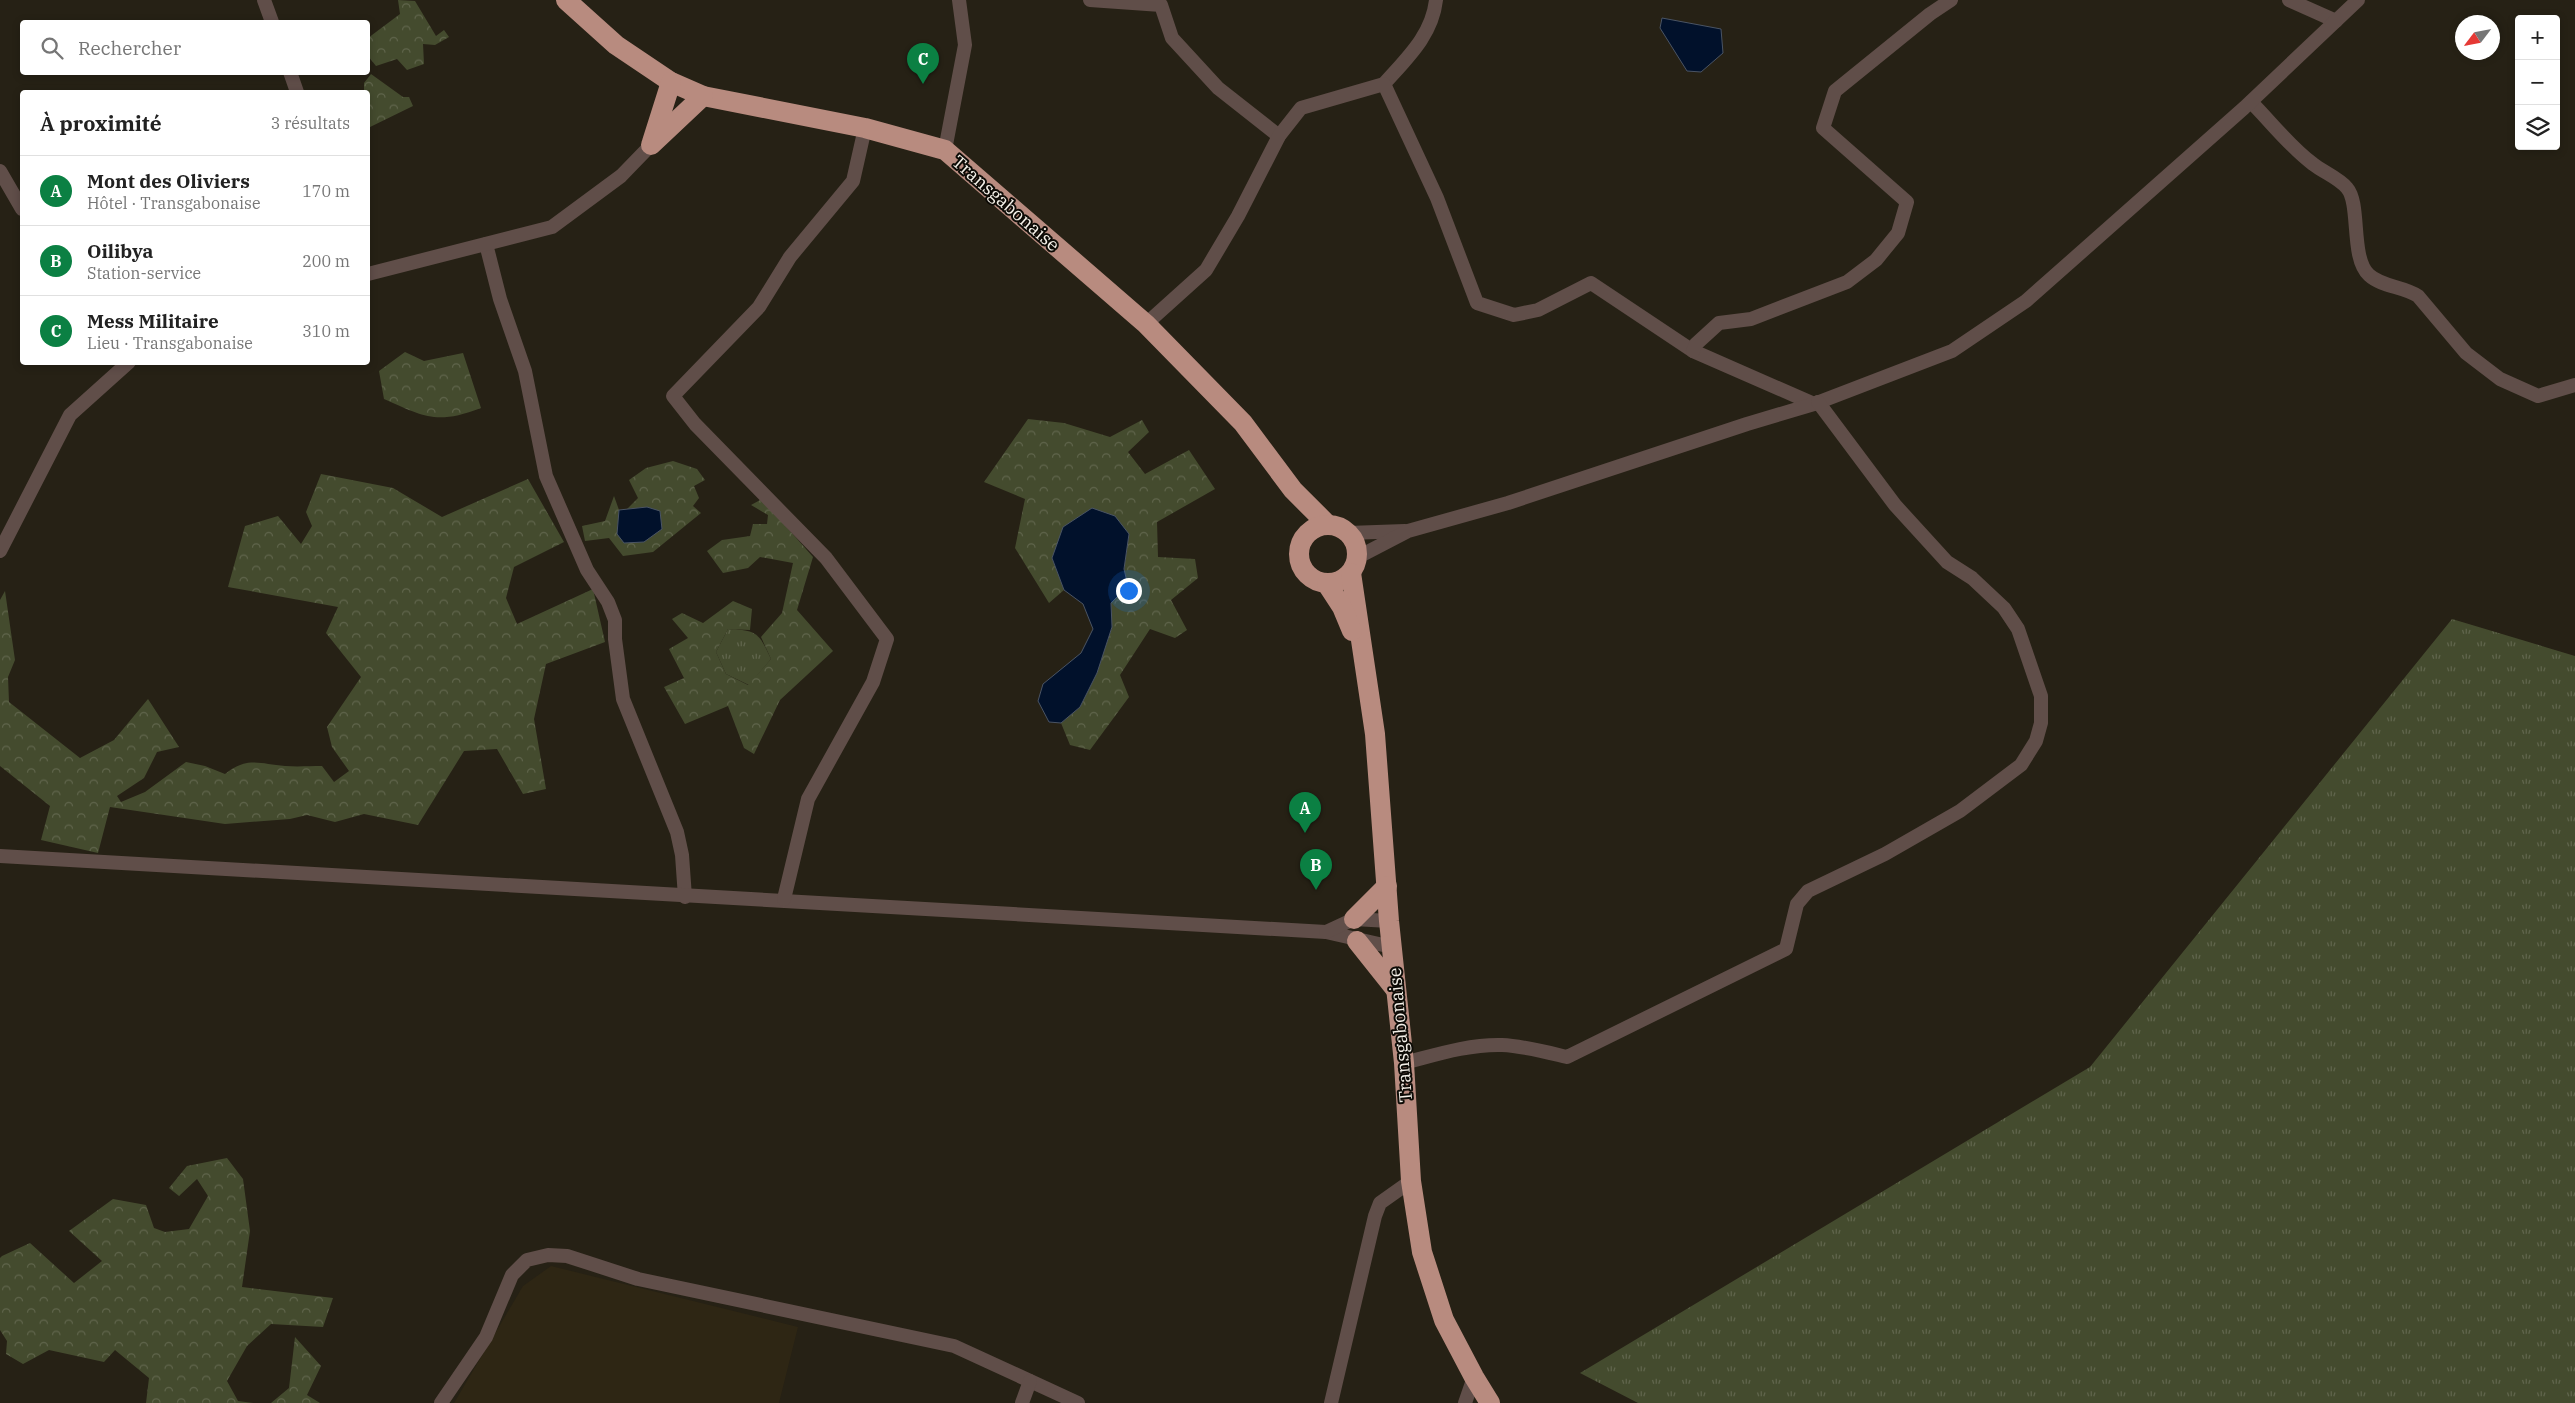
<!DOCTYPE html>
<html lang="fr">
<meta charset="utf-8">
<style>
:root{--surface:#fff;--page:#f2f2f2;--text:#222;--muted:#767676;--line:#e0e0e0;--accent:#0b8043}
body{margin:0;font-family:"IBM Plex Serif",serif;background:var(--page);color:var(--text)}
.controls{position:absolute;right:15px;top:15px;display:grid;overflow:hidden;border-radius:5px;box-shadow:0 2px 8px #0003}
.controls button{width:45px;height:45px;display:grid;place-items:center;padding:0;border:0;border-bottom:1px solid var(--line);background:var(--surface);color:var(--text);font:25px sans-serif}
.compass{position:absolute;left:2455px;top:15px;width:45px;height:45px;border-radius:50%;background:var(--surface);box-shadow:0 2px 8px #0003;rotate:238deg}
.you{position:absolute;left:1128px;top:590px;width:18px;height:18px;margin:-12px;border:4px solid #fff;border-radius:50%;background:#1a73e8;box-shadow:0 0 0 8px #1a73e833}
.badge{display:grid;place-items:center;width:32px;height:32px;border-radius:50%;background:var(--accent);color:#fff;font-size:16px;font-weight:700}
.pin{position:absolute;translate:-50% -41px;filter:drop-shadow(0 1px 2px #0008)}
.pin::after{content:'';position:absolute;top:26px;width:18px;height:15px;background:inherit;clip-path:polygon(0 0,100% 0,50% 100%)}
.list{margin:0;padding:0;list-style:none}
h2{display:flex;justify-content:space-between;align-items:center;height:65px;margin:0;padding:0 20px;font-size:21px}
h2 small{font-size:16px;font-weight:400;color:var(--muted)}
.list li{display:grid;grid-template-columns:32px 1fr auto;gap:15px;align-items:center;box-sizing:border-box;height:70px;padding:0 20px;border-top:1px solid var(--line)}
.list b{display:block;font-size:19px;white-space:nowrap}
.list p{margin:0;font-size:16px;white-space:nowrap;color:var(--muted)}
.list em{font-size:16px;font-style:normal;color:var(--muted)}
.icon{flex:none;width:28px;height:28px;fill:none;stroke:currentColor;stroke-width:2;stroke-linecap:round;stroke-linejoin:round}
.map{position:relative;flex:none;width:2575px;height:1403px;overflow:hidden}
.search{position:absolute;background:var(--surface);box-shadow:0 2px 8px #0003;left:20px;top:20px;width:350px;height:55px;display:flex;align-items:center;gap:12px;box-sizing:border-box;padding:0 18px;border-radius:5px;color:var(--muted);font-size:19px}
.panel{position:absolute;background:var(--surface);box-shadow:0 2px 8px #0003;left:20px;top:90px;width:350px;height:275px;border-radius:5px}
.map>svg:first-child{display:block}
.built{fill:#2e2614}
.grass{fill:url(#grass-tufts)}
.forest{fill:url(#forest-crowns)}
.water{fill:#01112b;stroke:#4a5464}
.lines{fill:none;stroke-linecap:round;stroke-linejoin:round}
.minor{stroke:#604e49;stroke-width:14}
.highway{stroke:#b88b7f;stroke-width:20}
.labels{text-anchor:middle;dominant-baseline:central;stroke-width:4;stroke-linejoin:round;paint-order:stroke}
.street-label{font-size:18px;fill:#f4f0e8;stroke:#0d0b06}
</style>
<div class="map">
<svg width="2575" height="1403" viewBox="0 0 2575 1403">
<defs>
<pattern id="grass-tufts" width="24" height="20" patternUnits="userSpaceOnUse" patternTransform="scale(1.25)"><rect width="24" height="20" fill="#444b2e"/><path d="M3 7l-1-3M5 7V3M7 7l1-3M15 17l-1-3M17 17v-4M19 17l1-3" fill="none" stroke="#60654c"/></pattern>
<pattern id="forest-crowns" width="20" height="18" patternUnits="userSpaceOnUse" patternTransform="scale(1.25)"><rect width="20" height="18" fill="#444b2e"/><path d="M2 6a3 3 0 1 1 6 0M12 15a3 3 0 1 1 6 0" fill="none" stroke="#60654c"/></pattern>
</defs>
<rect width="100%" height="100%" fill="#262115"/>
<polygon class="built" points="551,1266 798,1327 779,1403 454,1403 523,1286"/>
<g class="grass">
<polygon points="2452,619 2575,656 2575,1403 1638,1403 1580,1373 2090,1067"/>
<path d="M728 629C757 630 759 633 771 659L749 685 726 674 716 652Z"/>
</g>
<g class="forest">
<polygon points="398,0 415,1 436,36 444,30 449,37 435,45 423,44 424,64 407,70 397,59 376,66 368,56 368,38 400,14"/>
<polygon points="371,74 403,97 409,97 413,106 368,128 368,92 364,92 364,83"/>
<path d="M405 352 424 361 463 353 481 408C436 425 425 417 384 399L379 371Z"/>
<polygon points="1028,419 1064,423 1110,437 1142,420 1149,432 1128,452 1145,474 1189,450 1215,489 1157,522 1158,557 1195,559 1198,578 1171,600 1187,630 1175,638 1150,629 1120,675 1129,697 1090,750 1070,745 1061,723 1080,707 1097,673 1112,627 1111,603 1128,586 1124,569 1129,533 1052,558 1064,590 1049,603 1015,548 1025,499 984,482"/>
<polygon points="673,461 697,469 705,480 694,486 699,498 693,506 701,513 653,552 623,556 609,538 585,541 582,526 605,521 614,496 619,510 617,534 647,507 627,509 638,498 629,480 646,468"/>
<path d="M321 474 393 488 442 517 528 479 564 542 514 567 506 598 517 624 593 589 605 642 546 664 534 719 546 789 523 794 497 749 464 751 418 825 364 814 335 822 307 815 290 819 225 824 110 807 98 853 41 840 50 806 0 766V600L5 591 15 660 8 677 9 702 80 758 114 740 148 699 179 747 157 752 144 778 117 796 121 802 145 792 186 762 205 766 225 774C247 756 260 764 285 766 297 767 310 766 322 766L334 782 349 771 332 747 327 727 361 677 326 633 338 607 228 587 245 526 278 516 301 544 312 526 306 512Z"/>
<polygon points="762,499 813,557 797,610 833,651 780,700 754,754 744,748 728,706 685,724 664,687 684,678 669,649 688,638 672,619 682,613 703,623 733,601 752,609 750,630 728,629 716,652 726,674 748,685 771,659 761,637 782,613 793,563 760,557 748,568 723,573 707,551 722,540 750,536 753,524 767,524 768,515 751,505"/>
<polygon points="227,1158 243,1179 250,1231 242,1287 333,1298 323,1327 271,1324 247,1346 227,1381 238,1401 253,1403 146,1403 149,1378 115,1350 104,1362 49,1350 23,1364 6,1354 7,1341 0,1330 0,1258 2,1256 30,1243 74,1283 102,1261 69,1231 113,1199 146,1205 154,1228 165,1232 189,1229 208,1196 197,1179 179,1196 169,1188 187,1166"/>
<polygon points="295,1337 321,1366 307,1395 320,1403 271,1403 289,1388"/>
</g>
<g class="water">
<polygon points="1662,18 1721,29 1723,53 1701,72 1687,71 1660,28"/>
<polygon points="647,507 660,511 662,529 644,542 624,543 617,534 619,510"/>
<polygon points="1092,508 1115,516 1129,534 1124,569 1128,586 1111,603 1112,627 1097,673 1080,707 1061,723 1049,722 1038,701 1043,684 1081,653 1093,629 1083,604 1064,590 1052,558 1063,527"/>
</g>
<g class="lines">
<g class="minor">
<polyline points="264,0 272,22"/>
<polyline points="1090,0 1161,5 1172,38 1218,88 1279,136"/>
<polyline points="2289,0 2336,21"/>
<polyline points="290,72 297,92"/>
<path d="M1384 84C1406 59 1432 36 1436 0"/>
<path d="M2251 102C2271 122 2290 147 2313 164 2323 172 2339 178 2347 188 2361 204 2350 258 2369 275 2382 287 2403 286 2418 296L2466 353 2500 379 2538 396 2575 385"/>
<polyline points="945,150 965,45 959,0"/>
<polyline points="0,171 22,209"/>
<polyline points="486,244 500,299 525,371 546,476 587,570 608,602 615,620 615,639 623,699 677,832 682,855 685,897"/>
<polyline points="368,274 552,227 621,176 651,145"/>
<polyline points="1146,324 1206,270 1238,216 1279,136 1301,108 1384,84 1437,198 1477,303 1514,315 1538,310 1591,283 1693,351 1814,404"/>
<polyline points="1693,351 1696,344 1719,323 1751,319 1847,282 1876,260 1898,233 1907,202 1823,128 1835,91 1930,14 1951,0"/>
<polyline points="1348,533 1405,531"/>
<polyline points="0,551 70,415 129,362"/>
<polyline points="1358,557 1408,531 1508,503 1747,424 1814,404 1952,351 2026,301 2244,108 2358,0"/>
<polyline points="0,856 1326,932 1392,947"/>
<polyline points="784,899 808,799 873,682 887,639 826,558 695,424 673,396 759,307 790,257 853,181 865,128"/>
<polyline points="1326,932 1354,919 1389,921"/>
<path d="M1404 1063C1435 1055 1469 1044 1502 1045 1524 1046 1546 1052 1567 1057L1786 949 1797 904 1808 891 1885 854 1960 811 2021 765 2036 741 2041 723V696L2018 629 2004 608 1972 578 1947 562 1895 505 1818 402"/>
<polyline points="441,1403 486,1337 512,1275 527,1260 548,1255 567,1256 638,1279 954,1346 1078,1403"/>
<polyline points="1022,1403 1030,1381"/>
<polyline points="1331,1403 1375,1216 1380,1203 1411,1181"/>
<polyline points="1465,1403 1474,1377"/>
</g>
<g class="highway">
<polyline points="566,0 616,45 671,82 703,96 865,128 945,150 1146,324 1243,423 1293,490 1328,525"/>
<polyline points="652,142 671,82"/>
<polyline points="651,145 703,96"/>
<circle cx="1328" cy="554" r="29"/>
<polyline points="1351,573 1375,734 1389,921 1404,1063 1411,1181 1422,1252 1444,1320 1474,1377 1490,1403"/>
<polyline points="1327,584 1342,607 1352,631"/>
<polyline points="1354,919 1387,886"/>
<polyline points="1357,941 1396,990"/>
</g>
</g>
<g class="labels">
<g class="street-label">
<text transform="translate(1006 203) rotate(41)">Transgabonaise</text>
<text transform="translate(1400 1035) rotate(-95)">Transgabonaise</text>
</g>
</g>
</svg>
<div class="controls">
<button>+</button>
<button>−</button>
<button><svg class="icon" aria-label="layers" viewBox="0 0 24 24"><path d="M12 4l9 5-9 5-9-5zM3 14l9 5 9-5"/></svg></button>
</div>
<svg class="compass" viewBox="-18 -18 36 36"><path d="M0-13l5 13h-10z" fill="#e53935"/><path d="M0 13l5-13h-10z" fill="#767676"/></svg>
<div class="you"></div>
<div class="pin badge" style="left:1305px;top:833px">A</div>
<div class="pin badge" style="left:1316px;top:890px">B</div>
<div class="pin badge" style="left:923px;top:84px">C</div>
<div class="search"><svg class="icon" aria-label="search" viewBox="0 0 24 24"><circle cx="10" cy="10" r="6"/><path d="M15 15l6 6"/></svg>Rechercher</div>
<section class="panel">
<h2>À proximité<small>3 résultats</small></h2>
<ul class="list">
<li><span class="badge">A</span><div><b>Mont des Oliviers</b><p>Hôtel · Transgabonaise</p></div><em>170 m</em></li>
<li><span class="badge">B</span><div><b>Oilibya</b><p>Station-service</p></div><em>200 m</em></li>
<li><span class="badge">C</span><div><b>Mess Militaire</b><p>Lieu · Transgabonaise</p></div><em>310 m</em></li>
</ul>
</section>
</div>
